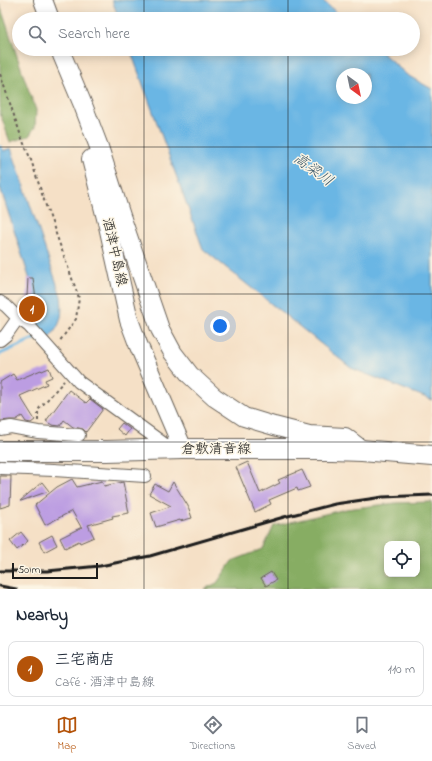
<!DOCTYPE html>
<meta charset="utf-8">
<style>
:root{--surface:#fff;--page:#f6f6f7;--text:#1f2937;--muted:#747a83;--line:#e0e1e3;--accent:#b45309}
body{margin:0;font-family:"Indie Flower","Klee One",sans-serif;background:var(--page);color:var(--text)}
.controls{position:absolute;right:12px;bottom:12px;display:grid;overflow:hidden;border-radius:8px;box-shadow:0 2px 10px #0003}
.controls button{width:36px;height:36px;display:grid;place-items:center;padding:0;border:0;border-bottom:1px solid var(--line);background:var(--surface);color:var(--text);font:20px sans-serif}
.compass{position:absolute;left:336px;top:68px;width:36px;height:36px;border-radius:50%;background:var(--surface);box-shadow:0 2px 10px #0003;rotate:147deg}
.scale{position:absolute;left:12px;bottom:10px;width:86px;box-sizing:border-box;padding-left:4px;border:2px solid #1c1c1c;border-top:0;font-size:11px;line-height:14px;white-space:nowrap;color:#1c1c1c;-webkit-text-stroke:3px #fcf5e5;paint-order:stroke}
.you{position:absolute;left:220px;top:326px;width:14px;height:14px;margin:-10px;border:3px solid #fff;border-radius:50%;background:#1a73e8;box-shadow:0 0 0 6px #1a73e833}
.badge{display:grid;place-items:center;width:26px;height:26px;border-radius:50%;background:var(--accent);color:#fff;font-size:13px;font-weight:700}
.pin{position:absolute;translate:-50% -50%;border:2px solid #fff;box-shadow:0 1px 4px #0006}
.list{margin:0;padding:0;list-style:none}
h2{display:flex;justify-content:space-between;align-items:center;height:52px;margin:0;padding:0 16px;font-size:17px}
h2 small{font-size:13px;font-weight:400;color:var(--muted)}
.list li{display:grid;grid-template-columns:26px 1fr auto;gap:12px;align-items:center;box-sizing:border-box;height:56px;margin:0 8px 8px;padding:0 8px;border:1px solid var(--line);border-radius:8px}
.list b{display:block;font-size:15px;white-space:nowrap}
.list p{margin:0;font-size:13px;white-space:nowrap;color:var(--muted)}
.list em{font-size:13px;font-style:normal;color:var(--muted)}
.icon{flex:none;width:22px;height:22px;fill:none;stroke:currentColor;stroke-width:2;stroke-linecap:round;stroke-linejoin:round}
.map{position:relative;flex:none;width:432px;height:589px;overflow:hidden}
.search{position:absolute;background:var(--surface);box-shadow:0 2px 10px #0003;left:12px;right:12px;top:12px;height:44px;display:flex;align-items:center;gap:10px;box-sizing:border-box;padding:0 14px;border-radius:22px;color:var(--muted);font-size:15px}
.sheet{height:116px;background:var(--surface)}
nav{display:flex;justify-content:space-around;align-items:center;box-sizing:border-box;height:56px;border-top:1px solid var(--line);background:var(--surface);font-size:11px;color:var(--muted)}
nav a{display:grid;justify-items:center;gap:2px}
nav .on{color:var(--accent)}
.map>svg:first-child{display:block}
.forest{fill:#87ad63;stroke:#526440;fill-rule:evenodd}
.water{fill:#6bb6e4;stroke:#446980;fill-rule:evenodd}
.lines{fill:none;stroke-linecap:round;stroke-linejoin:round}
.stream{stroke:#6bb6e4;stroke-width:3.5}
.building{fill:#bc9de2}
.minor-casing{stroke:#686158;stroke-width:14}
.secondary-casing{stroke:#686158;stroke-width:20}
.primary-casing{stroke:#686158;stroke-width:22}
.path{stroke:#686158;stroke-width:2;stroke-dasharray:3 3;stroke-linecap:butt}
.minor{stroke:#fff;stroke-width:12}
.secondary{stroke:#fff;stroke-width:18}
.primary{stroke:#fff;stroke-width:20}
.rail{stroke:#1c1c1c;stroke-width:3}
.grid{fill:none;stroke:#1c1c1c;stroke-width:1;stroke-opacity:0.55}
.labels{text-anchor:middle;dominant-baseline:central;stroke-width:3;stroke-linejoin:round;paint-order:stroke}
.street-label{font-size:14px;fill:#1c1c1c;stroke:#fcf5e5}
.water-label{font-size:15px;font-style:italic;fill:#3c5a6c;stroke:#fcf5e5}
</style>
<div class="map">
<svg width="432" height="589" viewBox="0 0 432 589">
<rect width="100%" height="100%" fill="#fcf5e5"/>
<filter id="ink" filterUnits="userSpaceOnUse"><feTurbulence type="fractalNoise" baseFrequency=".025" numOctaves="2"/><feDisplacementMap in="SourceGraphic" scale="8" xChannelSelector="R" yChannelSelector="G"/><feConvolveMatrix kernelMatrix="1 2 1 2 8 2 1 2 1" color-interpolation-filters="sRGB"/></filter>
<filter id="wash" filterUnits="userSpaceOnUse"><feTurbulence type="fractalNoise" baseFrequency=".012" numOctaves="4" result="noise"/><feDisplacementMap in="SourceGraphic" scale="16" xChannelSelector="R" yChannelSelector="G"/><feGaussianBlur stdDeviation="0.9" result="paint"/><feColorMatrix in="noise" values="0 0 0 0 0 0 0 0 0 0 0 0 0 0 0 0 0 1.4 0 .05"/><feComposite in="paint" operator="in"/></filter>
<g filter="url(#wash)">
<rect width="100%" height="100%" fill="#f5e0c6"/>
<g class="forest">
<polygon points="0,5 25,80 36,110 35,127 29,136 10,142 0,113"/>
<path d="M432 502V589H204L217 583 232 561 263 549 274 526 346 509 396 503ZM387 544H417V574H387Z"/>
</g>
<g class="water">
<polygon points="112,0 322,0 344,19 119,19"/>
<path d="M130 49H378L407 75 432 89V400L351 368 203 249ZM342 74H366V98H342Z"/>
<path d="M11 148 61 296C63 314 62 325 48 339L32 324 36 314 30 280 0 187V152Z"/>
</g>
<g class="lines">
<g class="stream">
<polyline points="0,147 3,156"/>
<polyline points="0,354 36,338"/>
</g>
</g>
<g id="blocks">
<g class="building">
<polygon points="28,278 33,278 36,299 39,299 38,321 34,321 26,315"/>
<polygon points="49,368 52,377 45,380 47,384 20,396 35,420 31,423 26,422 22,416 16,420 10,420 0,421 0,382 13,374 17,380 41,370 42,371"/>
<polygon points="69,390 86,403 90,399 103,409 86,432 83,429 73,427 64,420 60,426 52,425 46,421"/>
<polygon points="122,423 130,429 125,436 117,429"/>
<polygon points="247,462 260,493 280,483 278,480 302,470 310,487 298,491 297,488 269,500 271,504 255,512 236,467"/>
<polygon points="0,476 11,476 10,505 0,508"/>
<polygon points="72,479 77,487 102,481 104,486 123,482 129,513 112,516 113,518 88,525 94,537 80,543 79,541 65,548 60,538 82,527 81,527 72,511 45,525 35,505 57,487"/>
<polygon points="42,482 49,491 21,501 20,501"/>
<polygon points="173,482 188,506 192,518 180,521 180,520 156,527 151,513 171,506 149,494 155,484 168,491"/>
<polygon points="21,532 28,541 17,550 10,541"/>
<polygon points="52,535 57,545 44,552 39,542"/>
<polygon points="271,572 276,580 266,586 261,578"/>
</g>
</g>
</g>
<g filter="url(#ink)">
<use href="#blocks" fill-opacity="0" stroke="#686158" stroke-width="1"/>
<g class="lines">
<g class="minor-casing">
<g id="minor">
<polyline points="0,302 6,306 18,318 29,326 79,382 171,449"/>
<polyline points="0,340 6,335 18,318"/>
<polyline points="0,429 11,427 38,432 79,435"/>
<polyline points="0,468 54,470 145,476"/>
</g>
</g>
<g class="secondary-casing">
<g id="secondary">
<polyline points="43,0 50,19"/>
<polyline points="62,55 83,105 99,147 122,219 160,329 173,353 190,375 214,397 244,417 274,426 309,435 345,437 362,450"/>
<polyline points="91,159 108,226 129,320 138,344 183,449"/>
</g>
</g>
<g class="primary-casing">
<polyline id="primary" points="0,451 107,451 183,449 331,449 362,450 432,456"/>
</g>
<g class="path">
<polyline points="0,74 22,139 31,160 45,203 79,298 76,319 59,342"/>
<polyline points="38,421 38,410 64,381"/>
</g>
<use href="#minor" class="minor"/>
<use href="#secondary" class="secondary"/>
<use href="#primary" class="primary"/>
<g class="rail">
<polyline points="0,571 47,571 100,566 150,556 284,517 335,504 383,497 432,495"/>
<polyline points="0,586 16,589"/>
</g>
</g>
</g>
<path class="grid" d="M144 0V19M288 0V19M144 49V589M288 49V589M0 147H432M0 294H432M0 442H432"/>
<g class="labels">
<g class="street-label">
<text transform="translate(114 252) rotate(77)">酒津中島線</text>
<text x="216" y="449">倉敷清音線</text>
</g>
<g class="water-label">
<text transform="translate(313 170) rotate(36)">高梁川</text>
</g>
</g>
</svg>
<div class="controls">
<button><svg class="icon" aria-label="locate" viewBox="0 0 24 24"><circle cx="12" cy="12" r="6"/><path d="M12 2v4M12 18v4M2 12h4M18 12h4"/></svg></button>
</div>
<svg class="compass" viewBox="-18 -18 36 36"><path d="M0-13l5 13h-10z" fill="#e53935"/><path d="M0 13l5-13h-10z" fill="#747a83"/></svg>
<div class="scale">50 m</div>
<div class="you"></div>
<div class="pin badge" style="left:32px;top:309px">1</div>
<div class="search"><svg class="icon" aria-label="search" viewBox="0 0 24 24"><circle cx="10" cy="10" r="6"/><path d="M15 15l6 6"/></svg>Search here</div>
</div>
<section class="sheet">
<h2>Nearby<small></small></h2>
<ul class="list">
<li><span class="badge">1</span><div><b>三宅商店</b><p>Café · 酒津中島線</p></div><em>110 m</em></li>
</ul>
</section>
<nav>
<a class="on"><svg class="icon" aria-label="map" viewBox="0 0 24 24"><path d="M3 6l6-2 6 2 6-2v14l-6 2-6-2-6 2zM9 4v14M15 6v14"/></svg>Map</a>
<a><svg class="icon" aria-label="directions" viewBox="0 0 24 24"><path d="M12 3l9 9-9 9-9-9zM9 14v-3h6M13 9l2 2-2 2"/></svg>Directions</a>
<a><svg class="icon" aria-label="saved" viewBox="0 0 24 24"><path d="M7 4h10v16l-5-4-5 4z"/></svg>Saved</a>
</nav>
